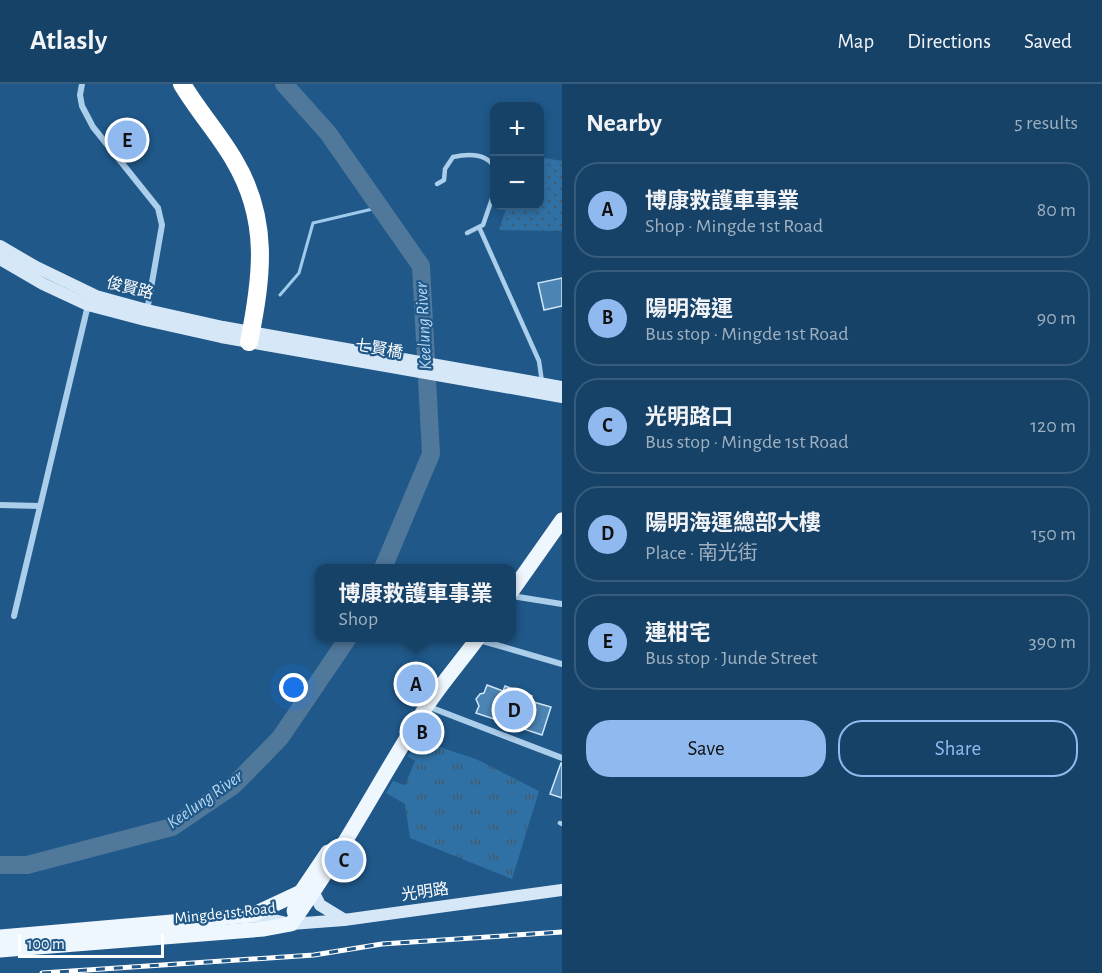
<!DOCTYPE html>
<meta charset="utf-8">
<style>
:root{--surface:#174267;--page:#20496d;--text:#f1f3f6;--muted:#9eb0c0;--line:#365b7b;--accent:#90b9f0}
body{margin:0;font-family:"Alegreya Sans","Noto Sans TC",sans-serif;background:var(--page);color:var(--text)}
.controls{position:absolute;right:18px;top:18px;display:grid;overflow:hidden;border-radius:12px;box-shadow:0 3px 9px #0003}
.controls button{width:54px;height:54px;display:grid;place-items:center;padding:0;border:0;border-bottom:2px solid var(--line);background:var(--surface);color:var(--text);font:30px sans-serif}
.scale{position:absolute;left:18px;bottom:15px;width:146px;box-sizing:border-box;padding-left:6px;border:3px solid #fff;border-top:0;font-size:16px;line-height:21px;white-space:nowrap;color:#fff;-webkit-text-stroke:4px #1f5889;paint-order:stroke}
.you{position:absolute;left:294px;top:604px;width:21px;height:21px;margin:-15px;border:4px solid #fff;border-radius:50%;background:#1a73e8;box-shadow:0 0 0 9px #1a73e833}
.badge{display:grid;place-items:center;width:39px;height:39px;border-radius:50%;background:var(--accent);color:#111;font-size:20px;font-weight:700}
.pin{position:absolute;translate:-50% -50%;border:3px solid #fff;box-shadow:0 2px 6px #0006}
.popup{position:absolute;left:315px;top:480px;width:201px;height:78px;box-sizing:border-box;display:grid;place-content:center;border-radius:12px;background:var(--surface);filter:drop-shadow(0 2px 4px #0005);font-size:20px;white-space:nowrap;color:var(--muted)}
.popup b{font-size:22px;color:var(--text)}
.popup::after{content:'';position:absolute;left:50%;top:100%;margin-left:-12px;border:12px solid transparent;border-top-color:var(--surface)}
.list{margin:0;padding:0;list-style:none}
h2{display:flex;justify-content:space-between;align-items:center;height:78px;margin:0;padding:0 24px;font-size:26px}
h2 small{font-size:20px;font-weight:400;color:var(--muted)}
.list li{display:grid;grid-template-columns:39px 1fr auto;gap:18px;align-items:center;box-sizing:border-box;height:96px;margin:0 12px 12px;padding:0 12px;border:2px solid var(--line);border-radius:24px}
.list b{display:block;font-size:22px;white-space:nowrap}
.list p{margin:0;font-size:20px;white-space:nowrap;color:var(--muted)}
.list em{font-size:20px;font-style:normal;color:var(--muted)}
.actions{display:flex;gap:12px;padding:18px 24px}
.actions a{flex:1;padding:14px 0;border:2px solid var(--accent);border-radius:24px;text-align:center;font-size:21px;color:var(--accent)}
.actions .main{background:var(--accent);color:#111}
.map{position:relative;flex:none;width:562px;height:889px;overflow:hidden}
header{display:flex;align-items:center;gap:36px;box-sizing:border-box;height:84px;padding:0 30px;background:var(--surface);border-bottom:2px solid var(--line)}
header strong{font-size:28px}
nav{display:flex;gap:33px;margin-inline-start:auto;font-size:21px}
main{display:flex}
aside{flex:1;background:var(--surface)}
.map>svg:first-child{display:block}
.grass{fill:url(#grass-tufts)}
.park{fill:url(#park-dots)}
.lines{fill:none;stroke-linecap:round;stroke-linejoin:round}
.stream{stroke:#9ecaec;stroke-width:3}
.river{stroke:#50789b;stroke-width:18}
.building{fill:#4c84b3;stroke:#cfe6f8;stroke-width:1.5}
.lane{stroke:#abceeb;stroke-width:4.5}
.street{stroke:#abceeb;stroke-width:6}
.secondary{stroke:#d6e8f8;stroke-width:12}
.primary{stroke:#eff7fe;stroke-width:15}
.highway{stroke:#fff;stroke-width:18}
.rail-casing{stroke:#fff;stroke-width:5}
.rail{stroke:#1f5889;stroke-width:3;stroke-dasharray:9;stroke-linecap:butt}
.labels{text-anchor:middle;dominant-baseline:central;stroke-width:4.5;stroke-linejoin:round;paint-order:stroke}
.street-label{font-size:16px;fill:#fff;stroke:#1f5889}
.water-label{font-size:18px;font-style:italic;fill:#b6d8f2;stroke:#1f5889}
</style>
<header>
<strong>Atlasly</strong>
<nav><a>Map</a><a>Directions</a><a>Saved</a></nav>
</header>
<main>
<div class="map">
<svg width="562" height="889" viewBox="0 0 562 889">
<defs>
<pattern id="grass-tufts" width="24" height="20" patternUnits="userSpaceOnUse" patternTransform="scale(1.5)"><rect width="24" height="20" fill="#3071a5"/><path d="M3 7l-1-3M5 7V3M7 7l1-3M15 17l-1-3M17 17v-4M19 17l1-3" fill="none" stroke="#415b70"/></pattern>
<pattern id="park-dots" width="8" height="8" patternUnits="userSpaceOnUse" patternTransform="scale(1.5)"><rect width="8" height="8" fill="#3071a5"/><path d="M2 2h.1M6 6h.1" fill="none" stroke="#415b70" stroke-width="1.8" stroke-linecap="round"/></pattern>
</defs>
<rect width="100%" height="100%" fill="#1f5889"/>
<polygon class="grass" points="421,657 476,675 539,707 512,795 410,754 405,720 386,709 393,697 405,701 415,677 407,672"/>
<polygon class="park" points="540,73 562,77 562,147 499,146 507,122 540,122"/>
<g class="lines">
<polyline class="stream" points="280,211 299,189 313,139 381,123"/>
<g class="river">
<polyline points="284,0 328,49 421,182 431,370 383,484"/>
<polyline points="0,781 27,781 172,743 234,701 280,654 348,554"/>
</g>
</g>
<g class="building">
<polygon points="562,194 562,222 544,226 538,199"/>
<polygon points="487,601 503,607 505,602 532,612 530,617 551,623 542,651 476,629 479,622 476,615 480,610 484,609"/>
<polygon points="561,679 562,679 562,714 550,710"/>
</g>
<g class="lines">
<g class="lane">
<path d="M437 100 444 96 445 85 453 73C467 70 486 69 494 83"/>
<polyline points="479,143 539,277 542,298"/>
<polyline points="467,149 483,141 494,109"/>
<polyline points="560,739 562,740"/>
</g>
<g class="street">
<polyline points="82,0 80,11 82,22 93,43 158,124 162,141 147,227"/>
<polyline points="0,421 40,422"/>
<polyline points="512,512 562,520"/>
<polyline points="14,532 88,221"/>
<polyline points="479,556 562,580"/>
<polyline points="419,619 562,674"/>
</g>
<g class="secondary">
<polyline points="0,162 36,183 96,212 147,226 223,243 562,303"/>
<polyline points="0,175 43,200 88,221 145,236 221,253 562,313"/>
<polyline points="314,809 320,821 343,835"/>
<polyline points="252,831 291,840 344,836 562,806"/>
</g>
<g class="primary">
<polyline points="512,507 562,436"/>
<polyline points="294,827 301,808 328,768"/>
<polyline points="0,853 252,831 301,808"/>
<path d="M0 866 264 845 291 840C341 771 380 695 426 623 442 599 461 577 478 554"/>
</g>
<path class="highway" d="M182 0C198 27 219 50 234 76 270 136 262 193 249 258"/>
<g class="rail-casing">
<polyline id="rail" points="42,889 314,871 382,860 562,848"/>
</g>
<use href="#rail" class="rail"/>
</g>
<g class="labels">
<g class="street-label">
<text transform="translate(130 204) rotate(14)">俊賢路</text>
<text transform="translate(379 265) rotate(10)">七賢橋</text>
<text transform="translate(425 808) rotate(-8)">光明路</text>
<text transform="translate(225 829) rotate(-6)">Mingde 1st Road</text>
</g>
<g class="water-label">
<text transform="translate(424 242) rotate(-93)">Keelung River</text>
<text transform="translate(205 716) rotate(-35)">Keelung River</text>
</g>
</g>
</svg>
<div class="controls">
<button>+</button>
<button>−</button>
</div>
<div class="scale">100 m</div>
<div class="you"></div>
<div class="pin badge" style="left:416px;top:600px">A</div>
<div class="popup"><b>博康救護車事業</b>Shop</div>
<div class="pin badge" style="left:422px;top:648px">B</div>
<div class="pin badge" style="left:344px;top:776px">C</div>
<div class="pin badge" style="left:514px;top:626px">D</div>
<div class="pin badge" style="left:127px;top:56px">E</div>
</div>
<aside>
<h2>Nearby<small>5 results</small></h2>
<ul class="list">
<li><span class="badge">A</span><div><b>博康救護車事業</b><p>Shop · Mingde 1st Road</p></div><em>80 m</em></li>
<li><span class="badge">B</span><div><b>陽明海運</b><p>Bus stop · Mingde 1st Road</p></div><em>90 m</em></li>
<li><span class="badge">C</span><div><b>光明路口</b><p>Bus stop · Mingde 1st Road</p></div><em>120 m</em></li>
<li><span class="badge">D</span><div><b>陽明海運總部大樓</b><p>Place · 南光街</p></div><em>150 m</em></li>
<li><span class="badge">E</span><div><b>連柑宅</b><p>Bus stop · Junde Street</p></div><em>390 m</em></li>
</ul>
<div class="actions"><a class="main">Save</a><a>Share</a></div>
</aside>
</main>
